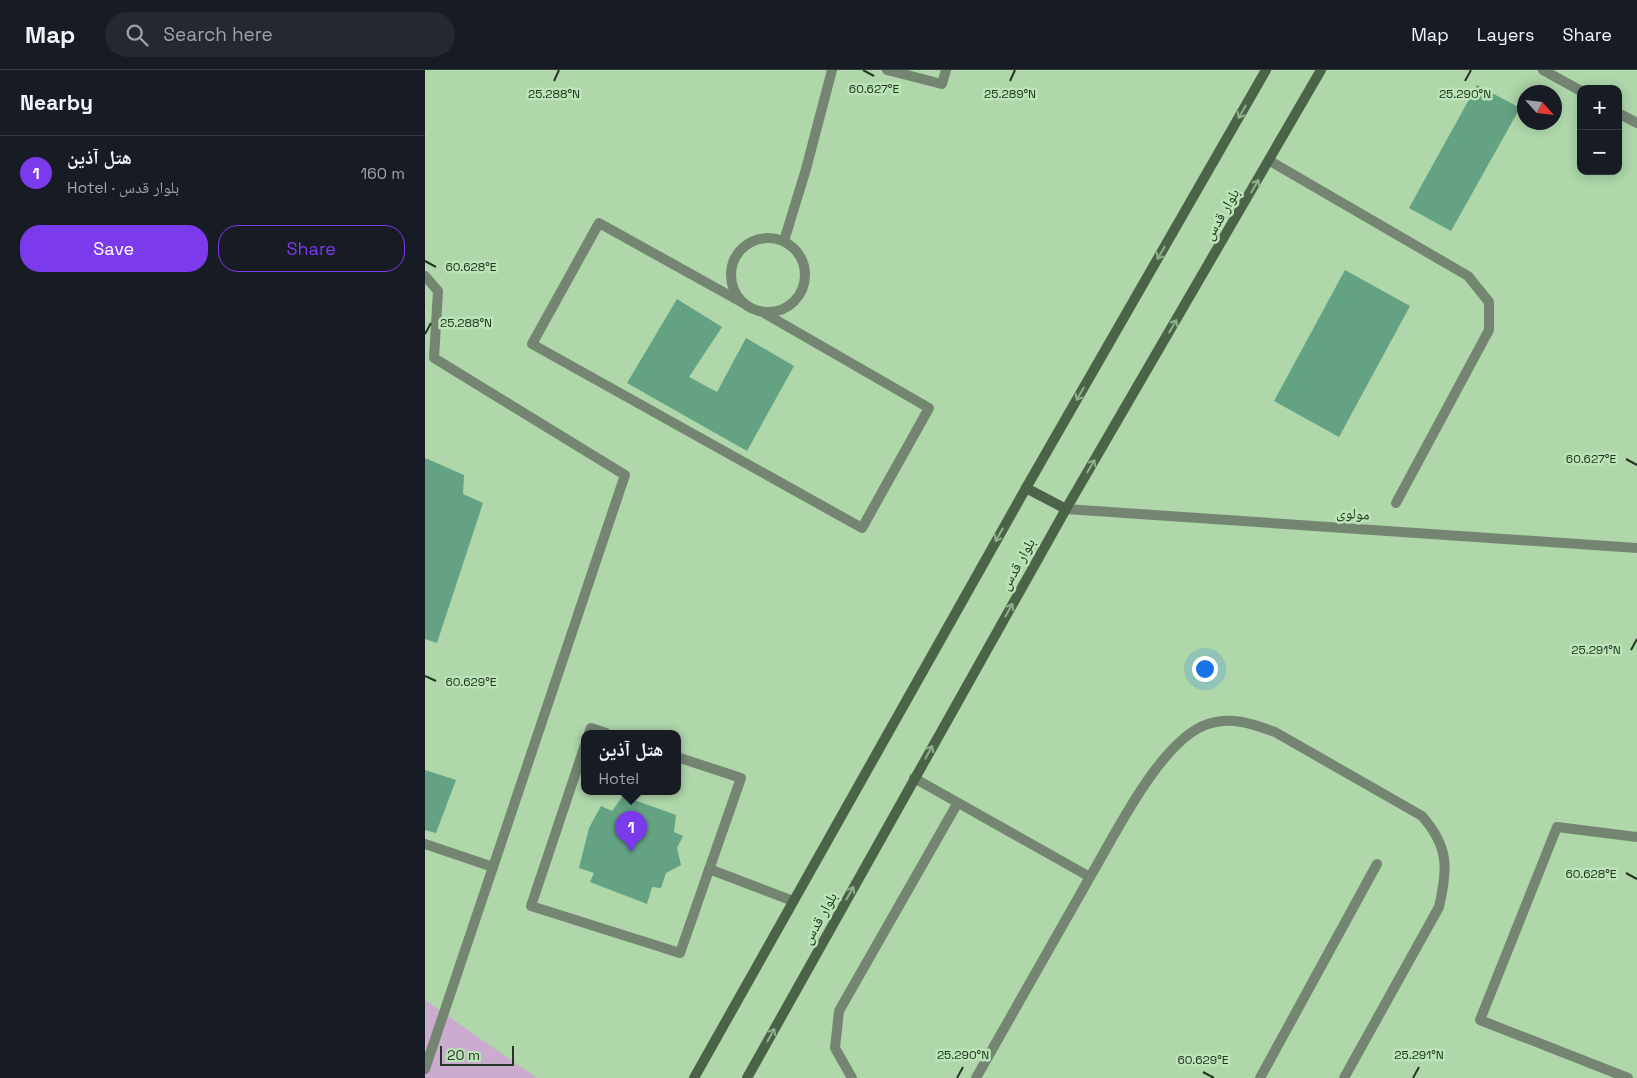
<!DOCTYPE html>
<meta charset="utf-8">
<style>
:root{--surface:#171b24;--page:#242831;--text:#f1f3f6;--muted:#9ea1a6;--line:#363941;--accent:#7c3aed}
body{margin:0;font-family:"Space Grotesk","Noto Naskh Arabic",sans-serif;background:var(--page);color:var(--text)}
.controls{position:absolute;right:15px;top:15px;display:grid;overflow:hidden;border-radius:10px;box-shadow:0 2px 12px #0003}
.controls button{width:45px;height:45px;display:grid;place-items:center;padding:0;border:0;border-bottom:1px solid var(--line);background:var(--surface);color:var(--text);font:25px sans-serif}
.compass{position:absolute;left:1092px;top:15px;width:45px;height:45px;border-radius:50%;background:var(--surface);box-shadow:0 2px 12px #0003;rotate:117deg}
.scale{position:absolute;left:15px;bottom:12px;width:74px;box-sizing:border-box;padding-left:5px;border:2px solid #253523;border-top:0;font-size:14px;line-height:18px;white-space:nowrap;color:#253523;-webkit-text-stroke:4px #bbe4b7;paint-order:stroke}
.you{position:absolute;left:779px;top:598px;width:18px;height:18px;margin:-12px;border:4px solid #fff;border-radius:50%;background:#1a73e8;box-shadow:0 0 0 8px #1a73e833}
.badge{display:grid;place-items:center;width:32px;height:32px;border-radius:50%;background:var(--accent);color:#fff;font-size:16px;font-weight:700}
.pin{position:absolute;translate:-50% -41px;filter:drop-shadow(0 1px 2px #0008)}
.pin::after{content:'';position:absolute;top:26px;width:18px;height:15px;background:inherit;clip-path:polygon(0 0,100% 0,50% 100%)}
.popup{position:absolute;left:156px;top:660px;width:100px;height:65px;box-sizing:border-box;display:grid;place-content:center;border-radius:10px;background:var(--surface);filter:drop-shadow(0 1px 4px #0005);font-size:16px;white-space:nowrap;color:var(--muted)}
.popup b{font-size:19px;color:var(--text)}
.popup::after{content:'';position:absolute;left:50%;top:100%;margin-left:-10px;border:10px solid transparent;border-top-color:var(--surface)}
.list{margin:0;padding:0;list-style:none}
h2{display:flex;justify-content:space-between;align-items:center;height:65px;margin:0;padding:0 20px;font-size:21px}
h2 small{font-size:16px;font-weight:400;color:var(--muted)}
.list li{display:grid;grid-template-columns:32px 1fr auto;gap:15px;align-items:center;box-sizing:border-box;height:75px;padding:0 20px;border-top:1px solid var(--line)}
.list b{display:block;font-size:19px;white-space:nowrap}
.list p{margin:0;font-size:16px;white-space:nowrap;color:var(--muted)}
.list em{font-size:16px;font-style:normal;color:var(--muted)}
.actions{display:flex;gap:10px;padding:15px 20px}
.actions a{flex:1;padding:11px 0;border:1px solid var(--accent);border-radius:20px;text-align:center;font-size:18px;color:var(--accent)}
.actions .main{background:var(--accent);color:#fff}
.icon{flex:none;width:28px;height:28px;fill:none;stroke:currentColor;stroke-width:2;stroke-linecap:round;stroke-linejoin:round}
.map{position:relative;flex:none;width:1212px;height:1008px;overflow:hidden}
header{display:flex;align-items:center;gap:30px;box-sizing:border-box;height:70px;padding:0 25px;background:var(--surface);border-bottom:1px solid var(--line)}
header strong{font-size:24px}
nav{display:flex;gap:28px;margin-inline-start:auto;font-size:18px}
.search{width:350px;height:45px;background:var(--page);display:flex;align-items:center;gap:12px;box-sizing:border-box;padding:0 18px;border-radius:28px;color:var(--muted);font-size:19px}
main{display:flex}
aside{flex:1;background:var(--surface)}
.map>svg:first-child{display:block}
.green{fill:#cbaccf}
.building{fill:#63a283}
.lines{fill:none;stroke-linecap:round;stroke-linejoin:round}
.service{stroke:#748572;stroke-width:10}
.minor{stroke:#748572;stroke-width:10}
.tertiary{stroke:#748572;stroke-width:10}
.secondary{stroke:#4b6349;stroke-width:10}
.oneway{stroke:#8eb08b}
.ticks{fill:none;stroke:#253523;stroke-width:2}
.labels{text-anchor:middle;dominant-baseline:central;stroke-width:5;stroke-linejoin:round;paint-order:stroke}
.street-label{font-size:15px;fill:#253523;stroke:#bbe4b7}
.ticks-label{font-size:12px;text-anchor:middle;fill:#253523;stroke:#bbe4b7;stroke-width:5;stroke-linejoin:round;paint-order:stroke}
</style>
<header>
<strong>Map</strong>
<div class="search"><svg class="icon" aria-label="search" viewBox="0 0 24 24"><circle cx="10" cy="10" r="6"/><path d="M15 15l6 6"/></svg>Search here</div>
<nav><a>Map</a><a>Layers</a><a>Share</a></nav>
</header>
<main>
<aside>
<h2>Nearby<small></small></h2>
<ul class="list">
<li><span class="badge">1</span><div><b>هتل آذین</b><p>Hotel · بلوار قدس</p></div><em>160 m</em></li>
</ul>
<div class="actions"><a class="main">Save</a><a>Share</a></div>
</aside>
<div class="map">
<svg width="1212" height="1008" viewBox="0 0 1212 1008">
<rect width="100%" height="100%" fill="#afd7aa"/>
<polygon class="green" points="0,930 112,1008 0,1008"/>
<g class="building">
<polygon points="1052,15 1095,38 1026,161 984,138"/>
<polygon points="920,200 985,236 914,367 849,331"/>
<polygon points="252,229 297,257 264,307 292,322 321,268 369,296 322,381 202,313"/>
<polygon points="0,388 39,405 38,424 58,433 12,573 0,569"/>
<polygon points="0,700 31,710 11,763 0,760"/>
<polygon points="198,726 251,745 249,762 258,766 252,778 256,795 241,803 236,818 227,817 222,834 165,812 169,803 154,798 164,758 176,736 187,741"/>
</g>
<g class="lines">
<g class="service">
<polyline points="0,206 13,221 9,288 200,405 0,999"/>
<polyline points="164,663 166,658 181,663"/>
<polyline points="160,675 106,836 255,883 316,708 252,687"/>
<path d="M489 708 665 807C690 765 736 669 783 654 806 646 828 654 850 662L997 746C1024 777 1023 798 1014 837L919 1008"/>
<polyline points="0,774 68,797"/>
<polyline points="284,799 368,831"/>
<polyline points="427,1008 410,978 414,941 532,734"/>
<polyline points="551,1008 665,807"/>
<polyline points="835,1008 952,794"/>
<polyline points="1203,1008 1055,950 1132,757 1212,767"/>
</g>
<g class="minor">
<polyline points="462,0 517,14 521,0"/>
<polyline points="845,91 1043,206 1064,232 1064,260 971,433"/>
<circle cx="343" cy="205" r="37"/>
<polyline points="359,171 381,99 407,0"/>
<polyline points="318,233 174,153 107,274 437,458 504,338 339,243"/>
</g>
<g class="tertiary">
<polyline points="1118,0 1156,21"/>
<polyline points="1193,43 1212,53"/>
<polyline points="641,439 1212,478"/>
</g>
<g class="secondary">
<polyline points="601,418 641,439"/>
<polyline points="269,1008 601,418 841,0"/>
<polyline points="322,1008 641,439 896,0"/>
</g>
</g>
<defs><path id="oneway-shaft" d="M-6 0H5M1.5-3L5.5 0L1.5 3" fill="none" stroke-width="1.6" stroke-linecap="round" stroke-linejoin="round" transform="scale(1.25)"/></defs>
<g class="oneway">
<use href="#oneway-shaft" transform="translate(817 42) rotate(120)"/>
<use href="#oneway-shaft" transform="translate(830 116) rotate(-60)"/>
<use href="#oneway-shaft" transform="translate(736 183) rotate(120)"/>
<use href="#oneway-shaft" transform="translate(748 256) rotate(-60)"/>
<use href="#oneway-shaft" transform="translate(655 324) rotate(120)"/>
<use href="#oneway-shaft" transform="translate(666 396) rotate(-60)"/>
<use href="#oneway-shaft" transform="translate(574 465) rotate(119)"/>
<use href="#oneway-shaft" transform="translate(584 540) rotate(-61)"/>
<use href="#oneway-shaft" transform="translate(504 682) rotate(-61)"/>
<use href="#oneway-shaft" transform="translate(425 823) rotate(-61)"/>
<use href="#oneway-shaft" transform="translate(346 965) rotate(-61)"/>
</g>
<path class="ticks" d="M438 0 449 6M129 11 134 0M585 11 590 0M1040 11 1046 0M0 191 11 197M0 264 6 253M1201 389 1212 395M1206 580 1212 569M0 606 11 611M1201 803 1212 809M778 1002 789 1008M532 1008 538 997M988 1008 994 997"/>
<g class="labels">
<g class="street-label">
<text transform="translate(796 144) rotate(-60)">بلوار قدس</text>
<text transform="translate(928 443) rotate(4)">مولوی</text>
<text transform="translate(592 494) rotate(-61)">بلوار قدس</text>
<text transform="translate(394 848) rotate(-61)">بلوار قدس</text>
</g>
</g>
<g class="ticks-label">
<text x="449" y="23">60.627°E</text>
<text x="129" y="28">25.288°N</text>
<text x="585" y="28">25.289°N</text>
<text x="1040" y="28">25.290°N</text>
<text x="46" y="201">60.628°E</text>
<text x="41" y="257">25.288°N</text>
<text x="1166" y="393">60.627°E</text>
<text x="1171" y="584">25.291°N</text>
<text x="46" y="616">60.629°E</text>
<text x="1166" y="808">60.628°E</text>
<text x="538" y="989">25.290°N</text>
<text x="994" y="989">25.291°N</text>
<text x="778" y="994">60.629°E</text>
</g>
</svg>
<div class="controls">
<button>+</button>
<button>−</button>
</div>
<svg class="compass" viewBox="-18 -18 36 36"><path d="M0-13l5 13h-10z" fill="#e53935"/><path d="M0 13l5-13h-10z" fill="#9ea1a6"/></svg>
<div class="scale">20 m</div>
<div class="you"></div>
<div class="pin badge" style="left:206px;top:782px">1</div>
<div class="popup"><b>هتل آذین</b>Hotel</div>
</div>
</main>
